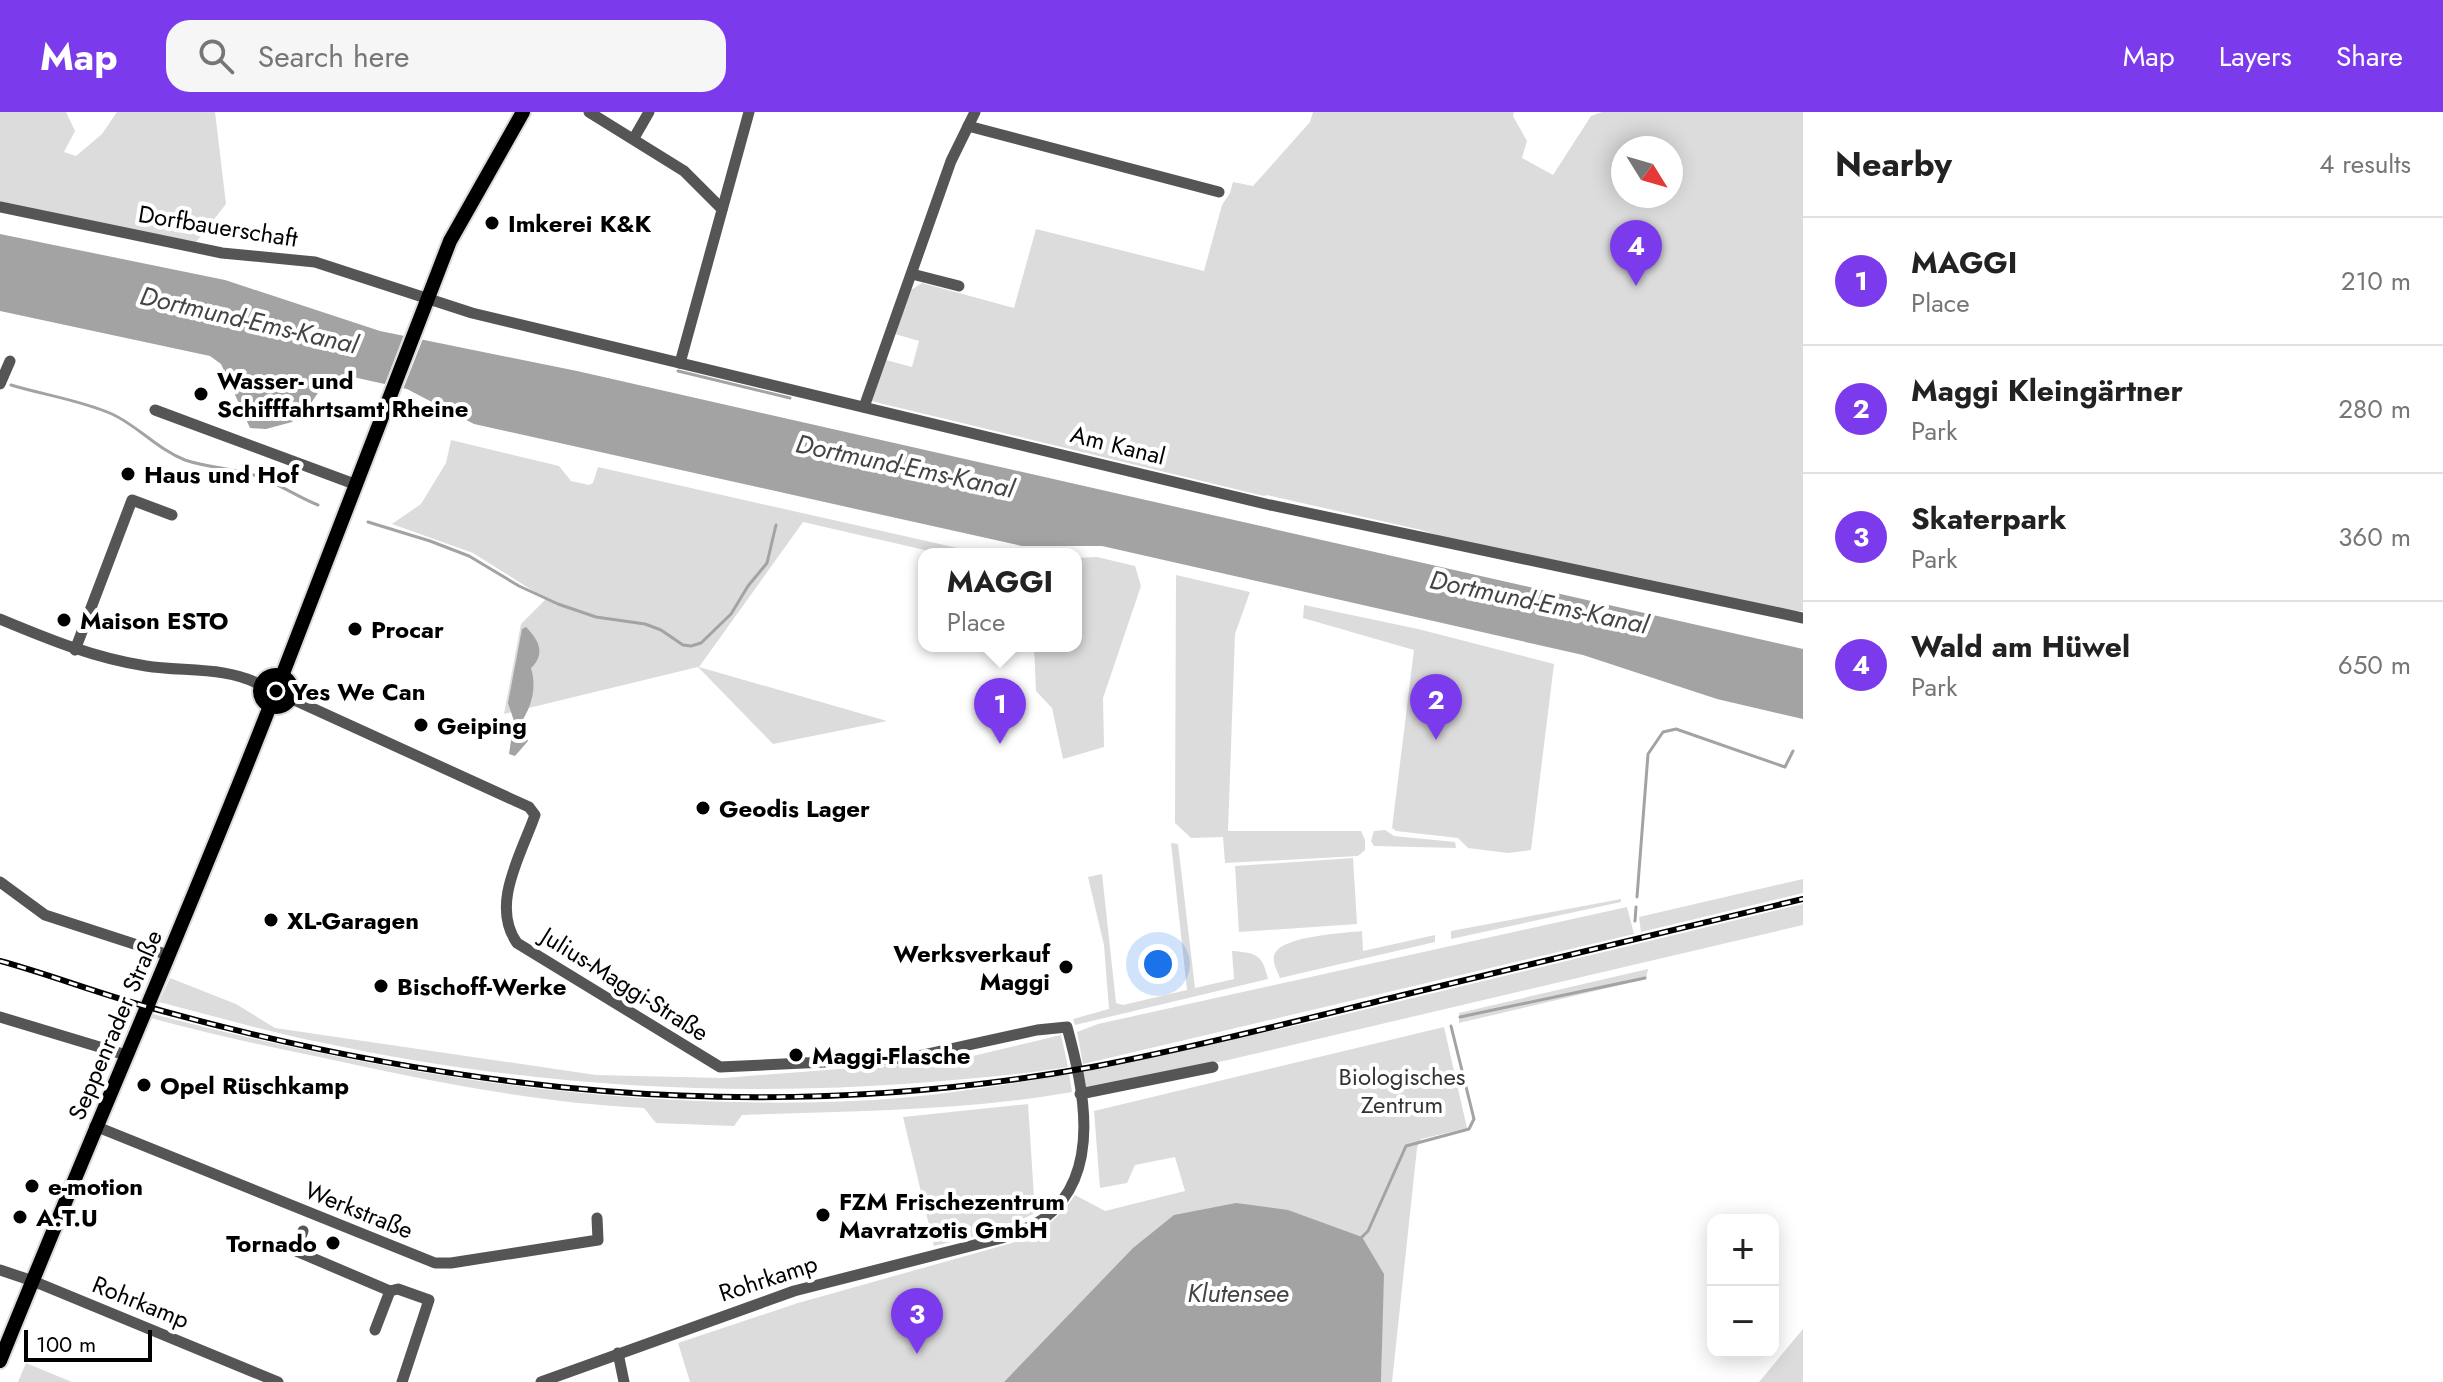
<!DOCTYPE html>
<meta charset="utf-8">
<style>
:root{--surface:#fff;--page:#f6f6f6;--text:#222;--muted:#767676;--line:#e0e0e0;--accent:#7c3aed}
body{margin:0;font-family:Jost,sans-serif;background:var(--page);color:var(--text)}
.controls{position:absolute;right:24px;bottom:24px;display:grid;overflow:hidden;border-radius:16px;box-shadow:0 4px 20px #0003}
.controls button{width:72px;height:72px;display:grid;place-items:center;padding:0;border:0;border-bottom:2px solid var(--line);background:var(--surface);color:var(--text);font:40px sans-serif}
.compass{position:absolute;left:1611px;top:24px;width:72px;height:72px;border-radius:50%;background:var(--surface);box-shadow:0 4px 20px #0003;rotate:127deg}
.scale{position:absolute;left:24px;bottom:20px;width:128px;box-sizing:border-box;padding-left:8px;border:4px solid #000;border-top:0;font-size:22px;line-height:28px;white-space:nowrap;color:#000;-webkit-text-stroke:6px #fff;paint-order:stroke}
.you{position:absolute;left:1158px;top:852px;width:28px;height:28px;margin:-20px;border:6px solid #fff;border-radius:50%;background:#1a73e8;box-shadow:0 0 0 12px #1a73e833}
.badge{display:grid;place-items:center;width:52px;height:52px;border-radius:50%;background:var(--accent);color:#fff;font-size:26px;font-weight:700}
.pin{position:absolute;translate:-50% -66px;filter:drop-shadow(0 2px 4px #0008)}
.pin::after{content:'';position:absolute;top:42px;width:28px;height:24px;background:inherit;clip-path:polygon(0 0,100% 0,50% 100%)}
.popup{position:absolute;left:918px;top:436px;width:164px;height:104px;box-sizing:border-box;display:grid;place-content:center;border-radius:16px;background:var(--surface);filter:drop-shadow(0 2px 6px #0005);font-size:26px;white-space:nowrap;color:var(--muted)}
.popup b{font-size:30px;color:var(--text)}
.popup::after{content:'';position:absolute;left:50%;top:100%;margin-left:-16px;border:16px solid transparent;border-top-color:var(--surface)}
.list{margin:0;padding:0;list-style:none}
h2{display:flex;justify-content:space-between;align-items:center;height:104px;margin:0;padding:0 32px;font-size:34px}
h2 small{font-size:26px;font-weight:400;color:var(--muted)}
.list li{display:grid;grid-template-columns:52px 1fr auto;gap:24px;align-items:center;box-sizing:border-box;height:128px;padding:0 32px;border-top:2px solid var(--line)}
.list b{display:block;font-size:30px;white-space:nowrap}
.list p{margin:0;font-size:26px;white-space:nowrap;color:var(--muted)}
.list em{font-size:26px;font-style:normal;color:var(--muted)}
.icon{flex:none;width:44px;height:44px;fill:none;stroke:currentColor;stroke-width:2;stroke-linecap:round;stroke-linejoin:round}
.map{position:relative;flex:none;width:1803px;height:1270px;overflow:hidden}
header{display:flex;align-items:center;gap:48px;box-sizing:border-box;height:112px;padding:0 40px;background:var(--accent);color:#fff}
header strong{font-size:38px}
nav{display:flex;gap:44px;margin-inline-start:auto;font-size:28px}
.search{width:560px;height:72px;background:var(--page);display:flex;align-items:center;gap:20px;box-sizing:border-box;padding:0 28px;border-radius:24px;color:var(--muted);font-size:30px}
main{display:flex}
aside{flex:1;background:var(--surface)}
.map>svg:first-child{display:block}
.green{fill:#dcdcdc;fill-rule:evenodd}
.water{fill:#a3a3a3}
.pier{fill:#fff}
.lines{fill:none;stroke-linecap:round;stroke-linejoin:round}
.stream{stroke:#a3a3a3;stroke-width:3}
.major-casing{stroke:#dbdbdb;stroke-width:18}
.minor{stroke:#555;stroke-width:11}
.major{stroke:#000;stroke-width:14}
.rail-casing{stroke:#000;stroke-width:6}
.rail{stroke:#fff;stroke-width:3;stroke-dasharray:9;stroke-linecap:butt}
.poi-dot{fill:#000;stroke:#fff;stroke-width:3}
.labels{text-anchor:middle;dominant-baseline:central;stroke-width:8;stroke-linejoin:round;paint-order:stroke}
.poi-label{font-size:24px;font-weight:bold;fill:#000;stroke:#fff;text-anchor:start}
.street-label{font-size:24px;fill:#000;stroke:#fff}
.park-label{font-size:24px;fill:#333;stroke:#fff}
.water-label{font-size:26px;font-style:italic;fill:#444;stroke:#fff}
</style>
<header>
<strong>Map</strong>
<div class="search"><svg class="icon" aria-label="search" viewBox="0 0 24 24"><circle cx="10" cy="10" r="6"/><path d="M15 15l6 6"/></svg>Search here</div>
<nav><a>Map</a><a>Layers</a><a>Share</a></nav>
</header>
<main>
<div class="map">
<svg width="1803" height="1270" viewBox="0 0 1803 1270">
<rect width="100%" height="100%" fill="#fff"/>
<g class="green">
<polygon points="0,0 66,0 75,19 64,40 76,44 102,22 117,0 215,0 226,92 196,130 0,92"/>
<path d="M1313 0H1514L1513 4 1527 29 1522 46 1553 63 1591 4 1602 0H1803V499L1793 500 1633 464 1459 430 1421 418 1267 383 1264 384 871 289 886 248 912 255 919 229 895 222 911 178 922 171 1014 196 1036 117 1204 159 1222 93 1230 81 1233 70 1253 74 1310 10ZM1623 36H1671V84H1623Z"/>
<polygon points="451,328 559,354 571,369 589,373 593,371 598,355 984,442 942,442 803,410 699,555 887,609 773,632 698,555 504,602 521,512 546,487 473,441 392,412 421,392 446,351"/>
<polygon points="1097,445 1135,454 1141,474 1103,586 1104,635 1063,647 1052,596 1036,579 1034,534 1076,534 1076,446"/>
<polygon points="1176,463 1250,480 1235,522 1228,719 1361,719 1365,728 1365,738 1358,744 1225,751 1223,725 1191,726 1175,711"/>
<polygon points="1304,493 1418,517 1554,552 1531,738 1508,741 1468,736 1458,726 1396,719 1392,716 1414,538 1303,506"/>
<circle cx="276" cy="580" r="10"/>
<polygon points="1385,718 1394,724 1455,730 1456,736 1374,734 1371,729 1374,719"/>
<path d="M1171 731 1178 732 1195 876 1234 867 1232 839C1257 841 1262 842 1268 867L1075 913 1073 907 1109 897 1104 833 1088 765 1102 762 1116 891 1123 893 1187 878Z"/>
<polygon points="1353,746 1357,812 1239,820 1235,754"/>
<polygon points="1803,767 1803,781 1641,820 1639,805"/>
<polygon points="1621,787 1621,790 1451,827 1451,819"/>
<polygon points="1803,792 1803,813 1228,948 1086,977 1083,960 1326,907"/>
<polygon points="1627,795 1634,822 1083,952 1077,920 1098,912"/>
<path d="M1362 819 1363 839 1435 823V830L1280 866C1277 858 1271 849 1275 841 1284 824 1344 821 1362 819Z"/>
<polygon points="1648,857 1646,867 1459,911 1459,901"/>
<path d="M170 866 236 892 275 916 596 963 723 966 956 948 1061 923 1068 955C1019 963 968 967 918 971 717 986 521 973 324 931 268 920 214 904 159 890Z"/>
<path d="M153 902C382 962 615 999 853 989 926 986 998 974 1069 962L1072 980C964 999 852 999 742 1003L734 1014 656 1011 644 996C536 991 429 969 324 946 266 934 208 922 151 906Z"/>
<polygon points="1444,915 1467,1016 1421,1027 1417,1036 1392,1270 1381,1270 1383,1162 1062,1212 1004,1270 690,1270 678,1231 798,1191 1012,1131 1051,1110 1064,1098 1075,1083 1105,1099 1185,1079 1175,1045 1135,1053 1127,1071 1100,1076 1094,999"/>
<polygon points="1028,992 1035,1101 1000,1118 934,1134 903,1005"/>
<polygon points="1803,1217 1803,1270 1759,1270"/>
<polygon points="26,1251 72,1270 18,1270"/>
</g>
<g class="water">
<polygon points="0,122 225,168 380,219 577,259 1803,537 1803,607 1717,587 1583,543 1102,434 1022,434 474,312 407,277 353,265 335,266 322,275 307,297 292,310 266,317 250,316 221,252 210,244 0,199"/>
<path d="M526 515C539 528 546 542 531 556 537 576 532 593 521 611L528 629 515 644 509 642 514 609 508 591 522 517Z"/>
<polygon points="1236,1091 1288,1098 1362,1125 1384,1162 1381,1270 1004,1270 1133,1136 1174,1103"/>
</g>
<polygon class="pier" points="405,220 424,224 402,280 383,277"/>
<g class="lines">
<g class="stream">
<polyline points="678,259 790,286"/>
<path d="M11 273C44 283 80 288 112 302 138 314 157 337 185 348 208 356 233 356 257 364 278 371 297 385 318 393"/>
<polyline points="368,410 430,429 469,444 519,474 558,492 596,505 645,512 661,518 683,533 691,534 701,531 731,502 748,474 767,451 776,413"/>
<polyline points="1637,785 1648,642 1663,620 1676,617 1785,655 1793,639"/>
<polyline points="1635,809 1636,795"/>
<polyline points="1460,905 1645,866"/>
<polyline points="1361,1126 1368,1119 1406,1034 1469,1017 1474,1007 1451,914"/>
</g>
<g class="major-casing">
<g id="major">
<circle cx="276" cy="579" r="16"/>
<polyline points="282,564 450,129 523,0"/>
<path d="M0 1249C88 1030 184 814 270 594"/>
</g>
</g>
<g class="minor">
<polyline points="589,0 684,59 722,97"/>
<polyline points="968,14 1219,80"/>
<polyline points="634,26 649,0"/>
<polyline points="0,95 222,141 315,150 472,201 1270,393 1803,506"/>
<polyline points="912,162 959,174"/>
<polyline points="680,251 749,0"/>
<polyline points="0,272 10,249"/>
<polyline points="864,295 951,49 975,0"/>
<polyline points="155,298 357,373"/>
<path d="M0 507C48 527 94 546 146 554 184 560 225 554 261 573"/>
<polyline points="75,538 132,388 172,403"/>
<path d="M290 586 529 695 535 703C521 743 490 793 517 831L720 955 909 946 1037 918 1067 915C1083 974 1103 1060 1046 1105 1033 1115 1017 1120 1002 1126L794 1179 541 1270"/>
<polyline points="0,770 45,803 168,843"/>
<polyline points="0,905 126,943"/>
<polyline points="1080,982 1213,955"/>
<polyline points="95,1014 435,1151 451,1151 598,1128 597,1106"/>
<polyline points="303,1119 296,1139 390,1179"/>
<polyline points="0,1158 33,1169 278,1270"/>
<polyline points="375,1218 390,1179 398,1177 429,1188 402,1270"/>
<polyline points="618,1241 624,1270"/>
</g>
<use href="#major" class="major"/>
<g class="rail-casing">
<path id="rail" d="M0 849C48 862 94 880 141 893 292 936 448 966 604 979 766 992 932 984 1092 955 1195 935 1297 909 1399 884 1533 852 1668 819 1803 787"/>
</g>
<use href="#rail" class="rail"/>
</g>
<g class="poi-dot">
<circle cx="492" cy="111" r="8"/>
<circle cx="201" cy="282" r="8"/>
<circle cx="128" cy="362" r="8"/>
<circle cx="64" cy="508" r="8"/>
<circle cx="355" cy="517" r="8"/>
<circle cx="276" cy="579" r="8"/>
<circle cx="421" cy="613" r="8"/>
<circle cx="703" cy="696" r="8"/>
<circle cx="271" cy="808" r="8"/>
<circle cx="1066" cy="855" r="8"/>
<circle cx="381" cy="874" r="8"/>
<circle cx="796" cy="943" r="8"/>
<circle cx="144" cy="973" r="8"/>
<circle cx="32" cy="1074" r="8"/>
<circle cx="823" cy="1103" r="8"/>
<circle cx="20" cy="1105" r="8"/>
<circle cx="333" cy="1131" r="8"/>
</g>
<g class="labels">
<g class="poi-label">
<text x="508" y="111">Imkerei K&amp;K</text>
<text x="217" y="268">Wasser- und<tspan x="217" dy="28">Schifffahrtsamt Rheine</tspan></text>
<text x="144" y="362">Haus und Hof</text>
<text x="80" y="508">Maison ESTO</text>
<text x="371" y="517">Procar</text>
<text x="292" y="579">Yes We Can</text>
<text x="437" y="613">Geiping</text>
<text x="719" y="696">Geodis Lager</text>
<text x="287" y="808">XL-Garagen</text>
<text x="1050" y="841" text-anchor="end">Werksverkauf<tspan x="1050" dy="28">Maggi</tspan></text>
<text x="397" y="874">Bischoff-Werke</text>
<text x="812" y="943">Maggi-Flasche</text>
<text x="160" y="973">Opel Rüschkamp</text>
<text x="48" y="1074">e-motion</text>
<text x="839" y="1089">FZM Frischezentrum<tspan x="839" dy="28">Mavratzotis GmbH</tspan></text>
<text x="36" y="1105">A.T.U</text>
<text x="317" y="1131" text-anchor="end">Tornado</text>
</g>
<g class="street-label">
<text transform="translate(218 114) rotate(9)">Dorfbauerschaft</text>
<text transform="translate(1118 333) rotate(14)">Am Kanal</text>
<text transform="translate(625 872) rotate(32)">Julius-Maggi-Straße</text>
<text transform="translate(115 913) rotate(-67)">Seppenrader Straße</text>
<text transform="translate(359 1098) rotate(22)">Werkstraße</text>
<text transform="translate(768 1166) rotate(-18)">Rohrkamp</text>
<text transform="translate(141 1190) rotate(22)">Rohrkamp</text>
</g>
<g class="park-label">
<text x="1402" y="964">Biologisches<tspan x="1402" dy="28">Zentrum</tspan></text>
</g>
<g class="water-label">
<text transform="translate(249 208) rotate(13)">Dortmund-Ems-Kanal</text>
<text transform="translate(905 354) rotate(12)">Dortmund-Ems-Kanal</text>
<text transform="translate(1539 490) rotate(12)">Dortmund-Ems-Kanal</text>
<text x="1238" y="1181">Klutensee</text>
</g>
</g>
</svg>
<div class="controls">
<button>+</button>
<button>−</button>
</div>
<svg class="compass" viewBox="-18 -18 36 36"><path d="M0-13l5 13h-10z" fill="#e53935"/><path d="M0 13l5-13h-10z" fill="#767676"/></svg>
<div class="scale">100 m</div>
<div class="you"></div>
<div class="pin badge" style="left:1000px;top:632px">1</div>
<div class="popup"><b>MAGGI</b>Place</div>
<div class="pin badge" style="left:1436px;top:628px">2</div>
<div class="pin badge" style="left:917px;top:1242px">3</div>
<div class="pin badge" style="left:1636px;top:174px">4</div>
</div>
<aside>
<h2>Nearby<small>4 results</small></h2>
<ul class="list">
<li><span class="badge">1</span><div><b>MAGGI</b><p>Place</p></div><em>210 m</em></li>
<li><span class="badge">2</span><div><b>Maggi Kleingärtner</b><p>Park</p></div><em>280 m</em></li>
<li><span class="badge">3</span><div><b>Skaterpark</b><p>Park</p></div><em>360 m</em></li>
<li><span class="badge">4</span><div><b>Wald am Hüwel</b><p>Park</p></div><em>650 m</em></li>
</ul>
</aside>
</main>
